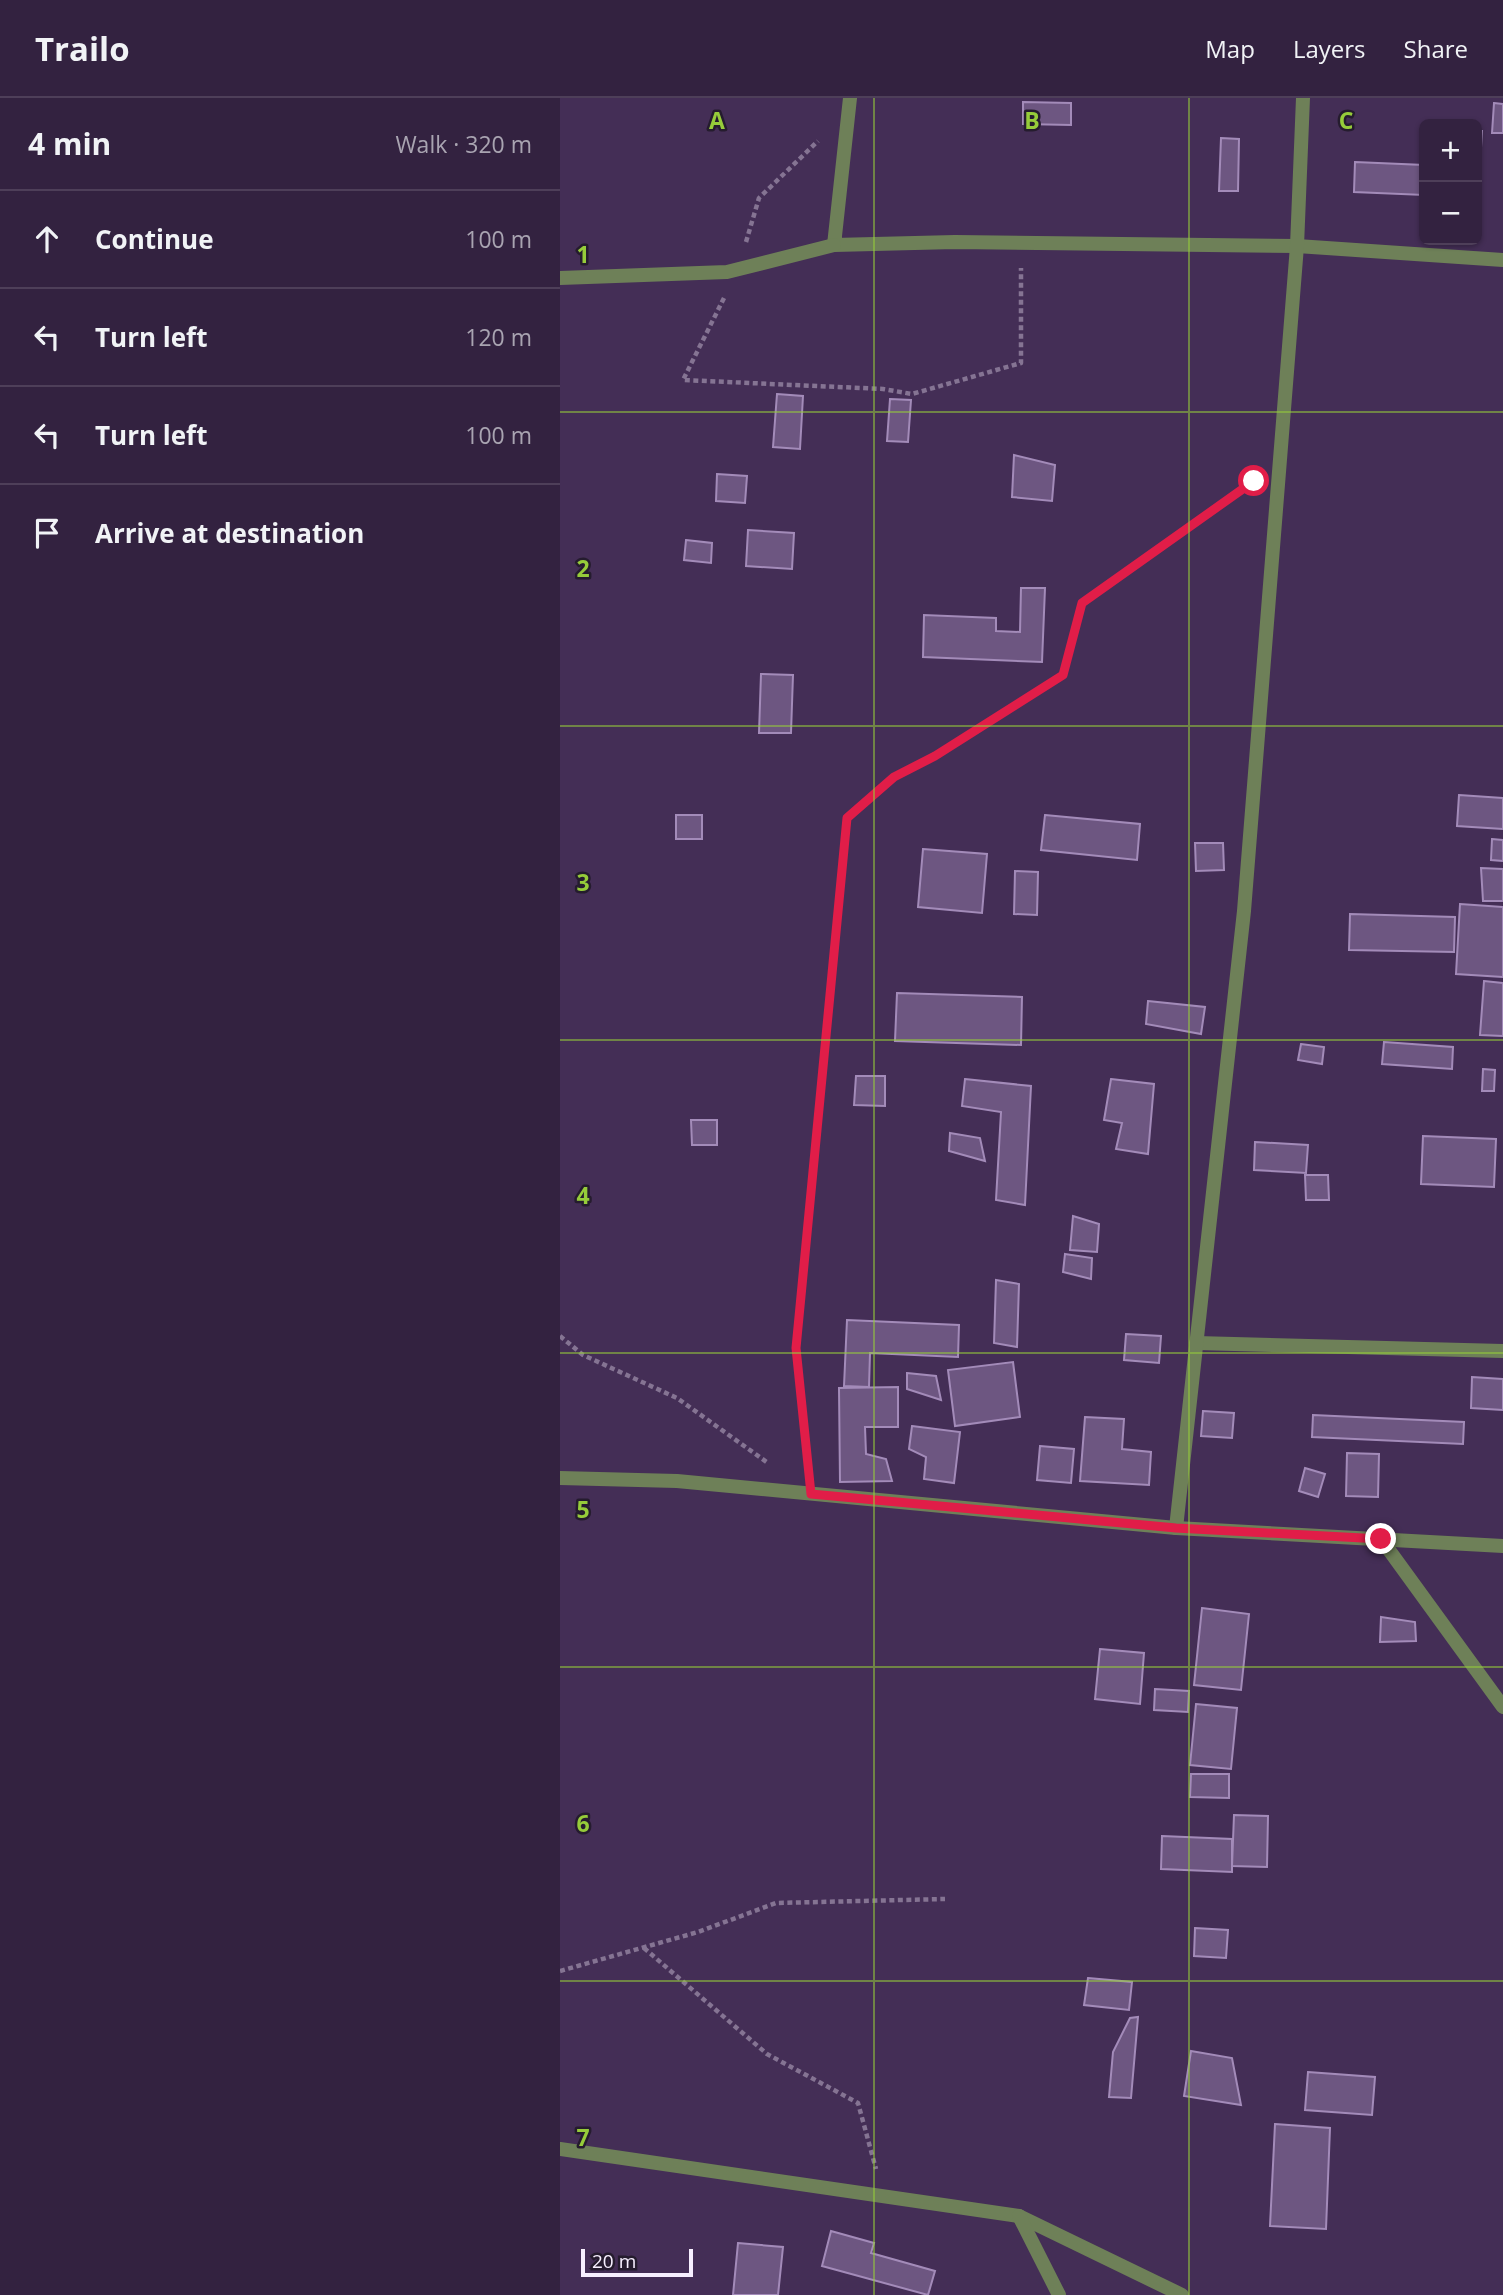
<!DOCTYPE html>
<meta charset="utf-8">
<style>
:root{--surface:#332240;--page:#3e2f4b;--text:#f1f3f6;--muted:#a9a4b1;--line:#4e3f59}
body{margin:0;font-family:"Open Sans",sans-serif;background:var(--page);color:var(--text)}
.controls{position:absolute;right:21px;top:21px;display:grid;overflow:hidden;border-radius:10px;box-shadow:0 2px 5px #0004}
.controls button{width:63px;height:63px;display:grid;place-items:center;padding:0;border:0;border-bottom:2px solid var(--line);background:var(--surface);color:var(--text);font:35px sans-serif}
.scale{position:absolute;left:21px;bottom:18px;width:112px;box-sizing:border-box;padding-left:7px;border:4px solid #f7efff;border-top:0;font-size:19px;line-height:24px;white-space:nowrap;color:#f7efff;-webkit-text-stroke:5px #251c2e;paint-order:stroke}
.stop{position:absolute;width:21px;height:21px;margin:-16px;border:5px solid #e11d48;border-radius:50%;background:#fff}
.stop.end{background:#e11d48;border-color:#fff;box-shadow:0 2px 7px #0008}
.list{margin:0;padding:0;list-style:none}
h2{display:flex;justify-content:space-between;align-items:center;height:91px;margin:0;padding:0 28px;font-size:30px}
h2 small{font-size:23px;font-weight:400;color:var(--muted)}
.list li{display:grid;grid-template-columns:46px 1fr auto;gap:21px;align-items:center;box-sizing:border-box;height:98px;padding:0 28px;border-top:2px solid var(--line)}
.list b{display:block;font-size:26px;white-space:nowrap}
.list em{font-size:23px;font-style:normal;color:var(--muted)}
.icon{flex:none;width:38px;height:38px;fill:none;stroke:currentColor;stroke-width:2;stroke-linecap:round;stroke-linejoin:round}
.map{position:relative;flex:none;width:943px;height:2197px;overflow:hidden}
header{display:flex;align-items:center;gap:42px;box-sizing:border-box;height:98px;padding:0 35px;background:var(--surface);border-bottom:2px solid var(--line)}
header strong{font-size:33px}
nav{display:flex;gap:38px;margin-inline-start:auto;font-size:24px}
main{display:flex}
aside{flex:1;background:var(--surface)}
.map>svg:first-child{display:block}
.building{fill:#6d5681;stroke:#a38bb9;stroke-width:2}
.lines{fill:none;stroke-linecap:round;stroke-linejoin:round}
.path{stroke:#857493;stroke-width:4.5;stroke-dasharray:5 3.5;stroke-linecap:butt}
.street{stroke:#6e8058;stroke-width:14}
.route{stroke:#e11d48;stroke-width:9}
.grid{fill:none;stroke:#96cc3a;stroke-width:2;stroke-opacity:0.55}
.grid-label{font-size:23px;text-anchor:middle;font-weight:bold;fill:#96cc3a;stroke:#251c2e;stroke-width:5;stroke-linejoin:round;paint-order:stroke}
</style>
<header>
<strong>Trailo</strong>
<nav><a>Map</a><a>Layers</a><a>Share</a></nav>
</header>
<main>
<aside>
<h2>4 min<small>Walk · 320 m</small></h2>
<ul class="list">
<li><svg class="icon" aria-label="ahead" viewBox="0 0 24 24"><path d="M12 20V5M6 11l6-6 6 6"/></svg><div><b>Continue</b></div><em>100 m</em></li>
<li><svg class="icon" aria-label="left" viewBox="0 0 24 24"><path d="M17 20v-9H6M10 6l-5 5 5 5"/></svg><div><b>Turn left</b></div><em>120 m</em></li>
<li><svg class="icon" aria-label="left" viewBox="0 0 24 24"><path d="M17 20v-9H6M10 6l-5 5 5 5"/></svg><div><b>Turn left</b></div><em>100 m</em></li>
<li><svg class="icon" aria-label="arrive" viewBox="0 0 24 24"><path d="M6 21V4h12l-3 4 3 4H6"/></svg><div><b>Arrive at destination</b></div></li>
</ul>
</aside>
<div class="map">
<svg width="943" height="2197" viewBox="0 0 943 2197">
<rect width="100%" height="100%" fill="#442e56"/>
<g class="building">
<polygon points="463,4 511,5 511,27 463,26"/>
<polygon points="934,5 943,6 943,35 932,35"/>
<polygon points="917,33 922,33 920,66 917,65"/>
<polygon points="661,40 679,41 678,93 659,93"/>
<polygon points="795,64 864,67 864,97 794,94"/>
<polygon points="217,296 243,298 240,351 213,349"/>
<polygon points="330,301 351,302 348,344 327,343"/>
<polygon points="454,357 495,367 492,403 452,399"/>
<polygon points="157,376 187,378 185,405 156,403"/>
<polygon points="188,432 234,435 232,471 186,468"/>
<polygon points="126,442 152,445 151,465 124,462"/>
<polygon points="461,490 485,490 482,564 363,559 364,517 436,520 436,533 460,534"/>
<polygon points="201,576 233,577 231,635 199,635"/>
<polygon points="899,697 943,700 943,731 897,728"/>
<rect x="116" y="717" width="26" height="24"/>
<polygon points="485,717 580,726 577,762 481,752"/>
<polygon points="932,741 943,742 943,763 931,762"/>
<polygon points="635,745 663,745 664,772 636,773"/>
<polygon points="363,751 427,756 422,815 358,809"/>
<polygon points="921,770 943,771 943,803 923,803"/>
<polygon points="455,773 478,774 477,817 454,816"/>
<polygon points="900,806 943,809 943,879 896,876"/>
<polygon points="790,816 895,819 894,854 789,852"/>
<polygon points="924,883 943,885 943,938 920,937"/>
<polygon points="337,895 462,899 461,947 335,943"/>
<polygon points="588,903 645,909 641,936 586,926"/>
<polygon points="824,944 893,949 892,971 822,966"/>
<polygon points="741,946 764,949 762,966 738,962"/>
<polygon points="923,971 935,972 934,993 922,993"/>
<polygon points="296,978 325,978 325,1008 294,1007"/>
<polygon points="405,981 471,988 465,1107 436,1102 441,1014 402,1008"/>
<polygon points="551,981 594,986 588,1056 556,1051 562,1025 544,1022"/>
<polygon points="131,1022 157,1022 157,1047 132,1047"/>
<polygon points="390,1035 420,1040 425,1063 389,1053"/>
<polygon points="863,1038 936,1041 934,1089 861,1086"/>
<polygon points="695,1044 748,1047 746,1075 694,1072"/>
<polygon points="745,1077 768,1077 769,1102 746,1102"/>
<polygon points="513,1118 539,1126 537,1154 510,1152"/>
<polygon points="505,1156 532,1160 531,1181 503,1174"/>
<polygon points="436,1182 459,1186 457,1249 434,1245"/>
<polygon points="287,1222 399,1227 398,1259 310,1255 309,1289 284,1288"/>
<polygon points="566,1236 601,1238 599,1265 564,1262"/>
<polygon points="453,1264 460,1319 395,1328 388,1272"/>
<polygon points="347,1275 376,1278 381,1302 347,1291"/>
<polygon points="912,1279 943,1281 943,1312 911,1310"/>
<polygon points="338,1289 338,1329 305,1329 306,1356 326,1361 332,1383 280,1384 279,1290"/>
<polygon points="643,1313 674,1315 672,1340 641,1338"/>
<polygon points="753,1317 904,1324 903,1346 752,1339"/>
<polygon points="525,1319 564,1321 562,1351 591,1354 589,1387 520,1383"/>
<polygon points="352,1328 400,1334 394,1385 364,1381 366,1359 349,1351"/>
<polygon points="480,1348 514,1351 511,1385 477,1382"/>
<polygon points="787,1355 819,1356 818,1399 786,1398"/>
<polygon points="745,1370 765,1376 758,1399 739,1393"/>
<polygon points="642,1510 689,1516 681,1592 634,1587"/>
<polygon points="821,1519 855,1524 856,1543 820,1544"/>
<polygon points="540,1551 584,1555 580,1606 535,1601"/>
<polygon points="595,1591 629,1593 628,1614 594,1612"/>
<polygon points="636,1606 677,1610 671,1671 630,1667"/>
<polygon points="631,1676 669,1676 669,1700 630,1699"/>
<polygon points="674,1717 708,1718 707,1769 672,1768"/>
<polygon points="602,1738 672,1741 672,1774 601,1771"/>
<polygon points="635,1830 668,1832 666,1860 634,1858"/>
<polygon points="528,1880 572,1884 569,1912 524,1907"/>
<polygon points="578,1919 571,2000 549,1999 553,1954 570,1920"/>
<polygon points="631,1953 672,1960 681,2007 624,1998"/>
<polygon points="748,1974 815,1979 812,2017 745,2012"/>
<polygon points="715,2026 770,2030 766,2131 710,2128"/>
<polygon points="271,2133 314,2145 311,2155 375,2173 368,2197 262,2168"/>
<polygon points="178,2145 223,2149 218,2197 173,2197"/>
</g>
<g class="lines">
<g class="path">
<polyline points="186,144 199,100 258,43"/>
<polyline points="164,200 123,282 323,291 352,296 461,265 461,170"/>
<polyline points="0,1238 23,1257 117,1300 208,1365"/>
<polyline points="248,1371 236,1250 287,720 334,679 375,658 503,577 522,505 693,384"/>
<polyline points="84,1850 207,1956 298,2005 316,2071"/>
<polyline points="0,1873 138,1834 216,1805 385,1801"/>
</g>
<g class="street">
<polyline points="290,0 274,147 395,144 737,148 943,162"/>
<polyline points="0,180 167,174 274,147"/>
<polyline points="636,1245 943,1253"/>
<polyline points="0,1380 117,1383 616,1430 943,1448"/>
<polyline points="616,1430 684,813 737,148 743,0"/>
<polyline points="821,1441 943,1609"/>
<polyline points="0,2051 459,2118 622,2197"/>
<polyline points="459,2118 499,2197"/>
</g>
</g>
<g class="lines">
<polyline class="route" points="694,383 522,505 503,577 375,658 334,679 287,720 236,1250 251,1396 616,1430 821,1441"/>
</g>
<path class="grid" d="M314 0V2197M629 0V2197M0 314H943M0 628H943M0 942H943M0 1255H943M0 1569H943M0 1883H943"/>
<g class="grid-label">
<text x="157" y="31">A</text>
<text x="472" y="31">B</text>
<text x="786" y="31">C</text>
<text x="23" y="165">1</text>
<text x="23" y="479">2</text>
<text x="23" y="793">3</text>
<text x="23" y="1106">4</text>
<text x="23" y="1420">5</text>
<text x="23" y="1734">6</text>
<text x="23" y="2048">7</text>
</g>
</svg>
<div class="controls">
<button>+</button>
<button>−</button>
</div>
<div class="scale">20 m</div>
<div class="stop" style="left:694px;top:383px"></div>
<div class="stop end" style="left:821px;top:1441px"></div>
</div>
</main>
